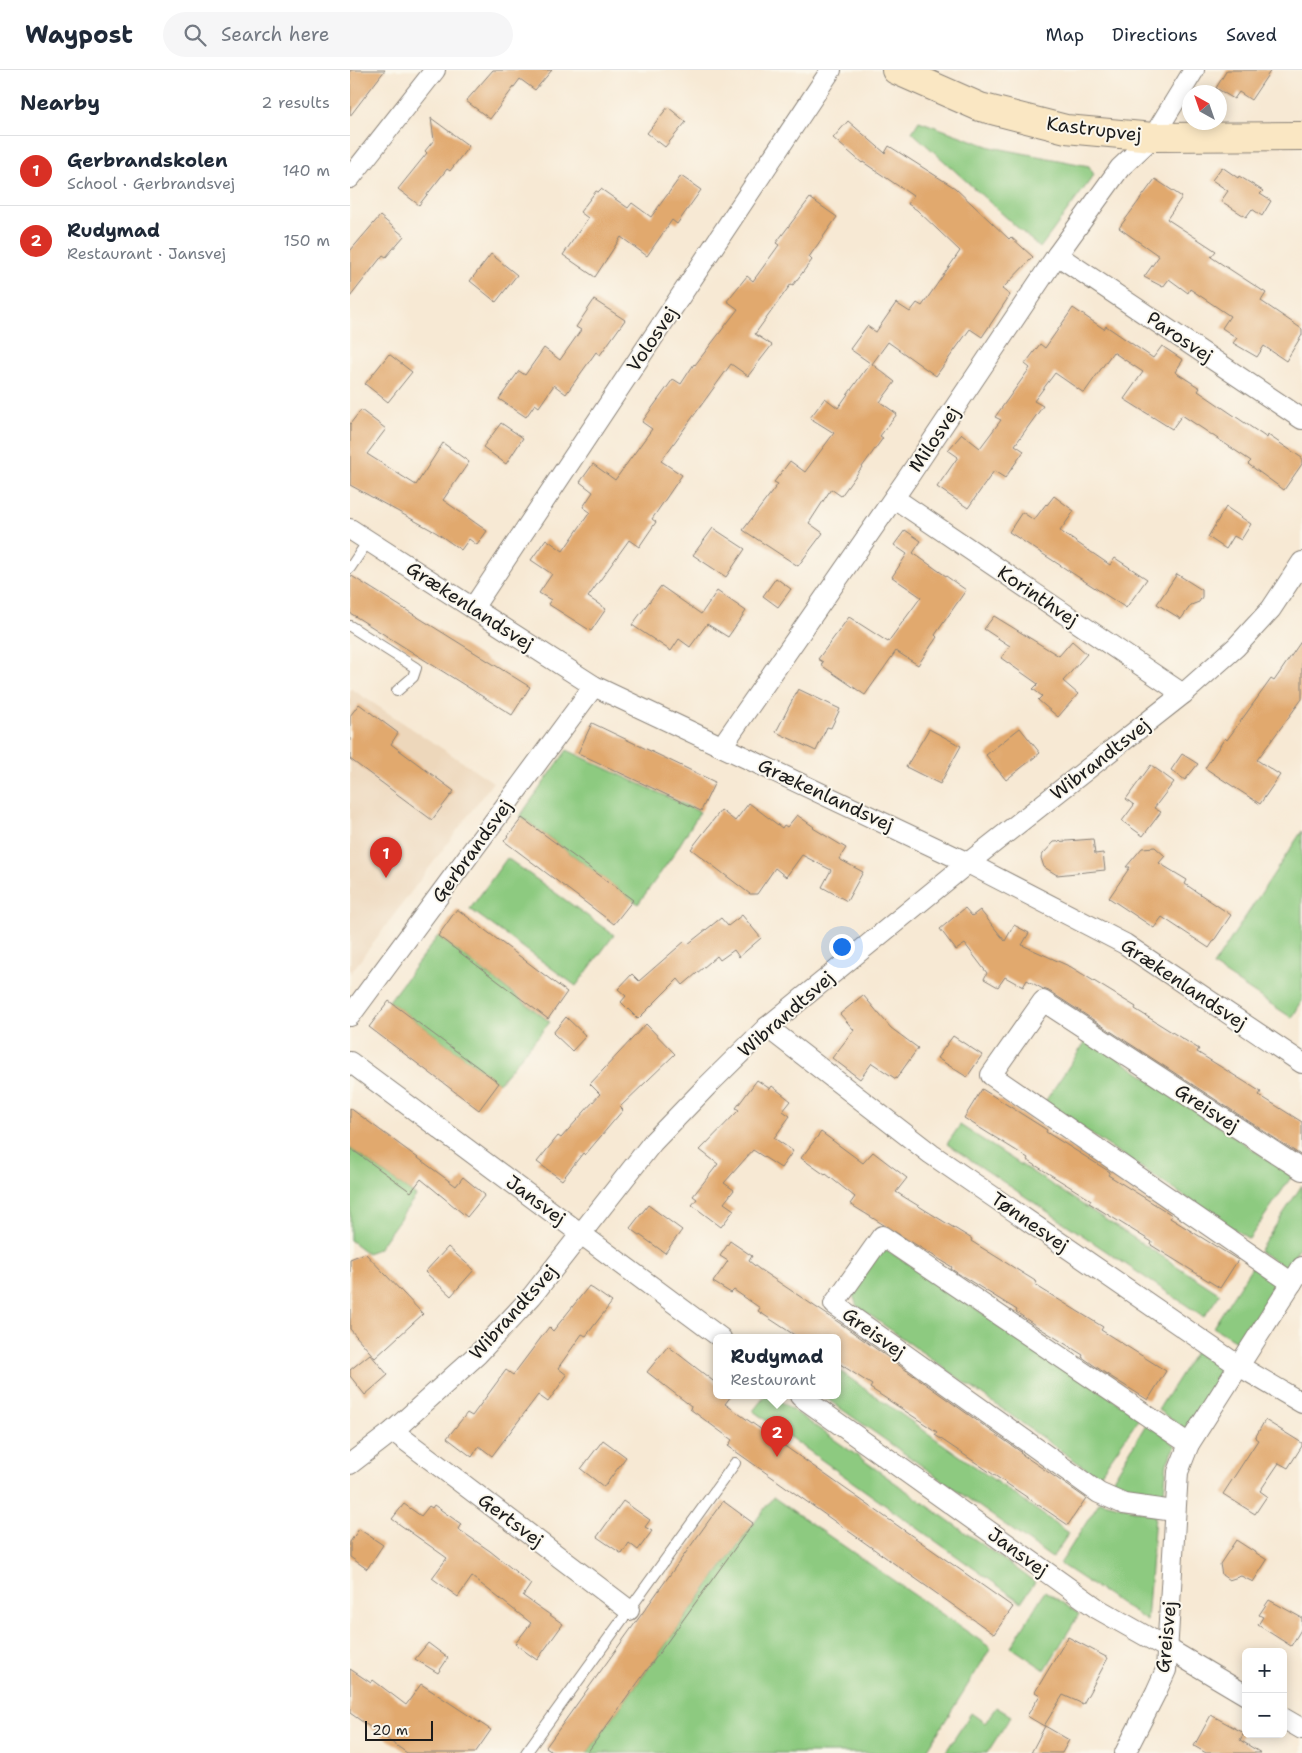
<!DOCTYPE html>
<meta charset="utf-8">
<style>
:root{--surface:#fff;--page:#f6f6f7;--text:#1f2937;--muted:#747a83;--line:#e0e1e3;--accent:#d93025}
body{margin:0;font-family:"Shantell Sans",sans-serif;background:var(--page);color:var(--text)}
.controls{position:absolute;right:15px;bottom:15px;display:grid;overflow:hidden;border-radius:8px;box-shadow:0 2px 12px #0003}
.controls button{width:45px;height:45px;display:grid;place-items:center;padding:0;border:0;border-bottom:1px solid var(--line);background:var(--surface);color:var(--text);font:25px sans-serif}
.compass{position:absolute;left:832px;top:15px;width:45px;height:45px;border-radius:50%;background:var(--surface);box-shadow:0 2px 12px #0003;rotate:320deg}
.scale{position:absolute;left:15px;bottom:12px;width:68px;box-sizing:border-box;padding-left:5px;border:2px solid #1c1c1c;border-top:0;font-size:14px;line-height:18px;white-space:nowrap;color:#1c1c1c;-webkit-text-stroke:4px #fbf7ec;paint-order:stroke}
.you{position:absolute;left:491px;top:876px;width:18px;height:18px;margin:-12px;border:4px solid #fff;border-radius:50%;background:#1a73e8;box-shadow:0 0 0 8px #1a73e833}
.badge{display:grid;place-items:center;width:32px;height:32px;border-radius:50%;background:var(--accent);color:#fff;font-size:16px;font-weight:700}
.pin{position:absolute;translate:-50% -41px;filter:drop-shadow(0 1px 2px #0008)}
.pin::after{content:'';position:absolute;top:26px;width:18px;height:15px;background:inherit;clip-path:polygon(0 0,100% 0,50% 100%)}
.popup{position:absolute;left:363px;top:1264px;width:128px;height:65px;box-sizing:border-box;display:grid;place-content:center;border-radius:8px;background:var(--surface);filter:drop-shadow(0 1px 4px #0005);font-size:16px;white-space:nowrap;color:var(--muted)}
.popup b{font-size:19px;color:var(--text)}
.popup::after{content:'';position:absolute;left:50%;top:100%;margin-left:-10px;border:10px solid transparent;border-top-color:var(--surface)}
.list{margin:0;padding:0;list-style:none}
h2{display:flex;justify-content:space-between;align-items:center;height:65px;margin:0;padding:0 20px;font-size:21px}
h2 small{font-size:16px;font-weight:400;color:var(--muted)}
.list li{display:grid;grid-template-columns:32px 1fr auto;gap:15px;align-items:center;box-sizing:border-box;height:70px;padding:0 20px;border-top:1px solid var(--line)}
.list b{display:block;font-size:19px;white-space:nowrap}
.list p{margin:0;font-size:16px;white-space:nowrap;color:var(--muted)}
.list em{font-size:16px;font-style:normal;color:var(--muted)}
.icon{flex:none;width:28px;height:28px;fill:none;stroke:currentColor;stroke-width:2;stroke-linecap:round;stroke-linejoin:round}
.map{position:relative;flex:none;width:952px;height:1683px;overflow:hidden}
header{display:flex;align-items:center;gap:30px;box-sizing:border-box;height:70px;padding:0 25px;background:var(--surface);border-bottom:1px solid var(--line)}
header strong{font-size:24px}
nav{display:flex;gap:28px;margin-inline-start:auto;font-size:18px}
.search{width:350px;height:45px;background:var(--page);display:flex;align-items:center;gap:12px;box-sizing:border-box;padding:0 18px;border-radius:28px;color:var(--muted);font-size:19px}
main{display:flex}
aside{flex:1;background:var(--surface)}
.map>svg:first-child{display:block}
.built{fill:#edd7bb}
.green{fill:#8dca80;stroke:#54734e}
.building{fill:#e1a96e}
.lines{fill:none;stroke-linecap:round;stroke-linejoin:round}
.lane-casing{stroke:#8a8278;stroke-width:12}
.street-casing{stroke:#8a8278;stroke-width:22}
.secondary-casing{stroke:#8a8278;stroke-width:30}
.lane{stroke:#fff;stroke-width:10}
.street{stroke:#fff;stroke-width:20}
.secondary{stroke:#fae7c3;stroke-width:28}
.labels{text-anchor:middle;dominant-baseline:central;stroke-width:4;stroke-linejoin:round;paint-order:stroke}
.street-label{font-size:19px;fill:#1c1c1c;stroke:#fbf7ec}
</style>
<header>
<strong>Waypost</strong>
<div class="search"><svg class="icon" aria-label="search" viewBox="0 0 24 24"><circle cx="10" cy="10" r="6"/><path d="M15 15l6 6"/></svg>Search here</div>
<nav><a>Map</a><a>Directions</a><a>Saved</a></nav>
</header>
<main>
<aside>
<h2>Nearby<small>2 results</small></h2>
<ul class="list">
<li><span class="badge">1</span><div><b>Gerbrandskolen</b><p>School · Gerbrandsvej</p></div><em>140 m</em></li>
<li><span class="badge">2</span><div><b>Rudymad</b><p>Restaurant · Jansvej</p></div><em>150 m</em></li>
</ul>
</aside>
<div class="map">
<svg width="952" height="1683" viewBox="0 0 952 1683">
<rect width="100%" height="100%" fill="#fbf7ec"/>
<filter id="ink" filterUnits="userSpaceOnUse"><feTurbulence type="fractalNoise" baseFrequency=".02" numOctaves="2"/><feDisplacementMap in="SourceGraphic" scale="10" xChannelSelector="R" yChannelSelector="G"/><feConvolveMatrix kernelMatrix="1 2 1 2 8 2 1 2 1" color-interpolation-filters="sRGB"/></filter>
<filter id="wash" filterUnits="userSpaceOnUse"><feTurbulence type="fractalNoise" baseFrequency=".0096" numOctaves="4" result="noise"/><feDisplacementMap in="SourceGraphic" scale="20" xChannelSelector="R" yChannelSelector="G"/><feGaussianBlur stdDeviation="1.12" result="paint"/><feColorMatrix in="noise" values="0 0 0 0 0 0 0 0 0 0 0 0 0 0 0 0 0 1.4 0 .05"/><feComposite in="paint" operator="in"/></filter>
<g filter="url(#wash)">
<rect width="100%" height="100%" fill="#f7e9d4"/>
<polygon class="built" points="0,618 143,712 0,904"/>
<g class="green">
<polygon points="569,51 641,77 739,96 744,105 690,178 562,62"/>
<polygon points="217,680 350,742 322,787 288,834 170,746"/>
<polygon points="952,761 952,931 942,948 863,896"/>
<polygon points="157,788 264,865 226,916 120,839"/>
<polygon points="88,866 200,952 149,1013 39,931"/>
<polygon points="738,968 942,1106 899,1169 694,1033"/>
<polygon points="610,1055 870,1224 854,1247 597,1074"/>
<polygon points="0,1078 66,1126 28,1179 17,1183 0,1170"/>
<polygon points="952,1115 952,1174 936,1198 909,1181"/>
<polygon points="537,1180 790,1347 748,1407 507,1236 503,1225 504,1215 527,1183"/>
<polygon points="903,1195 928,1211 892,1268 886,1271 863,1257"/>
<polygon points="845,1282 869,1298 868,1307 835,1359 808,1340"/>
<polygon points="487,1299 719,1463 702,1488 473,1326 487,1326"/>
<polygon points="415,1326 423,1326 685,1512 671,1532 403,1341"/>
<polygon points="798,1351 826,1376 817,1393 813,1431 784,1430 757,1419"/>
<polygon points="423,1427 641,1578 575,1683 237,1683"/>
<polygon points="750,1431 805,1445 797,1551 710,1494"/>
<polygon points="695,1521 729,1544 695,1600 661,1577"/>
<polygon points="646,1637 661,1646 637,1683 595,1683 621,1643 635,1653"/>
</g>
<g id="blocks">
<g class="building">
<polygon points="0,0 35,0 0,46"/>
<polygon points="143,0 202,0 185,20 170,9 140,49 116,31"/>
<polygon points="877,0 921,0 901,30 889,22 884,29 866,18"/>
<polygon points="318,37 336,52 315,77 297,63"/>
<polygon points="81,48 119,76 100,101 97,99 69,135 48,119 77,83 75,81 84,70"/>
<polygon points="498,51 535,83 539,76 605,118 659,169 661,167 683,187 652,219 660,225 632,267 620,259 586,306 538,272 522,294 545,312 530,332 547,344 530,366 533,368 491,426 481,419 459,453 473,463 448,496 393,460 428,414 424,412 440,391 455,402 484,363 460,348 475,328 488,338 520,293 500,279 517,256 526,262 546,233 560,242 567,233 572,236 610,181 567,140 558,134 563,126 513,92 512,93 483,68"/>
<polygon points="872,97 888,108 889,106 913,121 910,124 921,131 912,146 902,139 896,147 871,131 878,121 862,110"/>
<polygon points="331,106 351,120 327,154 322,150 297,186 271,167 245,207 213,185 238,148 230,142 246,121 248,122 251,119 278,138 282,133 301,147"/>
<polygon points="805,109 832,127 817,149 866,181 861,187 916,223 911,231 952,259 952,265 936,291 914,276 907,287 883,273 887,268 872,258 880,246 840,219 838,223 819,209 813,217 794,207 809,186 769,158"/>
<polygon points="460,128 487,147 459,187 462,190 443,215 441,214 405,264 422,275 398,306 381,294 311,391 332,405 302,449 306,452 289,477 279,470 238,527 256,539 241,561 198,534 201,530 189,523 202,504 181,490 196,469 213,481 240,442 233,437 243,422 230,412 243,394 265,410 302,359 292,352 323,309 331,314 344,294 345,295 388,239 377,231 397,206 403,211 429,175 426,173"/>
<polygon points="30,146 54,166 36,187 33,185 0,227 0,181"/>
<polygon points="141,184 167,205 146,232 120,211"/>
<polygon points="244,230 275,250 250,285 246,282 216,324 204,315 189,337 185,334 176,347 149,329 169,301 175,305 194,278 210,290 231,260 226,257"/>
<polygon points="723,238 754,259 756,256 803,288 812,276 833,290 825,302 850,318 848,321 917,368 918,365 952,388 952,394 934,420 898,394 901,391 832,345 822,359 774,329 793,302 763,282 734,323 705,303 684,331 693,336 665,375 674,381 655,408 644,401 618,438 587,417 608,387 598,380 612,364 630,378 651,350 645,347 680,298 675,294 690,274 695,278"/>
<polygon points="39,284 62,302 38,332 15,314"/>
<polygon points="11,340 36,359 17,384 66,415 93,373 119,392 93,430 137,461 127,475 119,469 111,480 87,463 0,415 0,354"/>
<polygon points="151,353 173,368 156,394 133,377"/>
<polygon points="704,426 724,441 710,461 760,495 765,488 797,509 776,538 659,462 672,442 684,450 696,434 697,435"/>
<polygon points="876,437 901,454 891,470 884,466 876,479 858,467"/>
<polygon points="363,458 395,479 376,507 343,485"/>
<polygon points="555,460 571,471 563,483 616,520 585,565 587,567 568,595 546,581 515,625 471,595 473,592 468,589 499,547 538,572 571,527 542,507 557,484 544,475"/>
<polygon points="827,504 852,520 852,527 849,532 841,535 831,549 807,534"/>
<polygon points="0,505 180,617 162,645 0,543"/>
<polygon points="426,508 441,519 428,537 413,526"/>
<polygon points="311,516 351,544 367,521 396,541 378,567 357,554 340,577 329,569 321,581 282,555"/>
<polygon points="644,546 709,586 722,571 737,584 713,611 728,624 708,647 688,630 692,626 683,619 688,614 651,588 660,576 634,559"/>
<polygon points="952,570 952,629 907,690 930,705 910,734 855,698 875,668 877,670 921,609 924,611"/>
<polygon points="448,619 490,639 481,658 477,657 466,681 426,662"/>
<polygon points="9,634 48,663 41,674 104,721 82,750 0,689 0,646"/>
<polygon points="242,653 365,712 351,741 228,683"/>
<polygon points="670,658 690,683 656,710 636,685"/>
<polygon points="579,659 611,676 590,714 556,697"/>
<polygon points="832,684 848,694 835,710 821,700"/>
<polygon points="801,695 824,712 804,738 811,742 793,766 772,751 784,735 776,729"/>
<polygon points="399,733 432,758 434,755 437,757 447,745 464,757 463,758 496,778 489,789 513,802 497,831 472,817 481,800 452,785 436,807 425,798 407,824 400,824 341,779 371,740 385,751"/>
<polygon points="172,748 283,830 264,854 154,771"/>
<polygon points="743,769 745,784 753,783 755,800 707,805 694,797 691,788 693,784 704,772"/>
<polygon points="805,777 815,786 809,793 837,810 835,814 881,845 859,878 812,847 804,858 759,828 780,797 776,797 792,778"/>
<polygon points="615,838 622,846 630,840 655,871 664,855 679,863 672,875 721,897 786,937 785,939 849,979 847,982 911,1022 909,1025 952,1052 952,1086 699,921 693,919 677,910 673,917 655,907 648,917 634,909 637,903 615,874 606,880 590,859"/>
<polygon points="107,839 217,922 198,949 88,866"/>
<polygon points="392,845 411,868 389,887 384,880 370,890 367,886 333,915 328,909 288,949 271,932 276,926 268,919 282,904 289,911 335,871 338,874 371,848 378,856"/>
<polygon points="513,925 541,958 568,978 546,1009 522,993 510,1009 482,988 504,960 490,944"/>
<polygon points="39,931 149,1013 129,1040 19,957"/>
<polygon points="216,947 236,966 222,981 203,963"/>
<polygon points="296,954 325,984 270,1037 273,1040 235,1085 233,1083 212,1110 187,1092 208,1066 211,1068 250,1024 240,1014"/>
<polygon points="603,966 632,985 617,1007 587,988"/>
<polygon points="407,1010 420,1019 422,1016 441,1031 433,1041 440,1046 424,1068 443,1081 431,1098 403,1080 374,1113 384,1120 374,1133 384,1140 371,1157 342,1135 347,1129 343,1126 368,1094 350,1080 389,1040 386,1038"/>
<polygon points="632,1019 697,1060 696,1062 760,1102 758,1105 822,1145 820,1148 888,1190 870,1218 801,1175 802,1172 739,1133 741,1130 677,1090 678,1088 614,1048"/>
<polygon points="0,1038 106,1116 113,1107 135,1125 117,1147 71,1109 61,1122 0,1078"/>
<polygon points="471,1062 513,1093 523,1082 557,1108 546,1122 622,1169 621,1171 687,1212 685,1215 753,1257 751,1260 816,1301 798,1330 755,1303 732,1287 733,1285 685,1255 666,1242 667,1240 609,1204 601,1199 602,1197 500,1134 505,1127 476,1104 475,1105 451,1088"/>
<polygon points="298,1135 332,1160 315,1183 280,1158"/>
<polygon points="380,1171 402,1186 399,1191 409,1199 494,1256 671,1382 670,1383 736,1428 718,1455 585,1365 587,1362 520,1318 522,1315 487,1292 487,1268 449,1268 408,1241 410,1238 384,1220 381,1223 363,1212 378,1191 370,1186"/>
<polygon points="98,1177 124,1200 101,1226 75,1202"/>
<polygon points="15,1183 73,1244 25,1288 0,1259 0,1189"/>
<polygon points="239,1216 262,1232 236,1266 232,1264 208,1298 217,1305 198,1332 188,1325 142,1386 129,1376 122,1387 97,1368 117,1343 122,1346 156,1300 163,1305 199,1257 203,1261"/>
<polygon points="318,1276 367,1314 367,1326 381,1326 375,1334 663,1537 644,1564 378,1376 382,1370 340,1339 341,1336 297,1302"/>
<polygon points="20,1284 38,1305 15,1325 0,1306 0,1300"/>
<polygon points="915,1350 952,1373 952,1376 938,1398 929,1393 910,1421 917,1426 905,1444 873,1424 908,1370 905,1368"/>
<polygon points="253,1370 276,1387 254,1417 231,1399"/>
<polygon points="273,1431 300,1450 295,1457 302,1461 288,1480 279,1473 272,1484 247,1467"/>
<polygon points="373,1431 403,1453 237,1683 205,1683 196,1677"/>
<polygon points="54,1434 71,1446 79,1436 82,1438 84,1435 111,1454 108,1459 140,1481 181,1514 173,1526 213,1554 187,1590 165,1574 181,1553 122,1507 108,1527 82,1508 97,1488 42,1449"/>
<polygon points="9,1459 33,1475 17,1499 0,1487 0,1472"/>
<polygon points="886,1470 917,1490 903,1512 891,1506 879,1510 872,1505 870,1494"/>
<polygon points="919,1530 952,1548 952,1558 941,1576 908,1555 913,1547 909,1545"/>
<polygon points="718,1567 758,1588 733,1634 713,1625 694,1656 677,1646 690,1625 685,1622"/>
<polygon points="78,1573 98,1588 88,1603 65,1589"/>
<polygon points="0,1599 21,1613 23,1610 56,1635 71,1614 141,1660 125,1683 57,1683 0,1643"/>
<polygon points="861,1645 894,1663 890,1670 911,1683 856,1683 844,1676"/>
<polygon points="695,1656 719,1670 712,1683 681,1683"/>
</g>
</g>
</g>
<g filter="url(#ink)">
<use href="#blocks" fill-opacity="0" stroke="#8a8278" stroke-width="1"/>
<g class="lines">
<g class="lane-casing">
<g id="lane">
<polyline points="0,498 18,471"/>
<polyline points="0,556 66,598 63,607 47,621"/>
<polyline points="176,1683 385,1393"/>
</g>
</g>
<g class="street-casing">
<g id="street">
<polyline points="0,108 85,0"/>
<polyline points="707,185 952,349"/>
<polyline points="544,428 833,624"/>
<polyline points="0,459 244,616 618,793 775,874 952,993"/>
<polyline points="123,538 481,0"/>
<polyline points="372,676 559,406 707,185 770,98 803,67 844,0"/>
<polyline points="0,946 244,616"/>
<polyline points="417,957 581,1084 889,1296 952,1333"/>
<polyline points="0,992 371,1268"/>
<polyline points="942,1213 641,1005 693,931 952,1100"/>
<polyline points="450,1326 748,1539 817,1578 896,1625"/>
<polyline points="43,1361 279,1540"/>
<polyline points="0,1394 43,1361 128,1284 182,1226 303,1072 357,1016 417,957 618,793 833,624 886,577 921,539 952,492"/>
<polyline points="824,1441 774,1434 749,1423 484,1234 532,1166 839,1374"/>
<polyline points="933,1648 952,1659"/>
<polyline points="775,1683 806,1622 816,1600 828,1402 839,1374 952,1197"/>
</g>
</g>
<g class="secondary-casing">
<polyline id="secondary" points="546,0 630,37 716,59 803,67 952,66"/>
</g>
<use href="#lane" class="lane"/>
<use href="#street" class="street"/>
<use href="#secondary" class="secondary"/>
</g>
</g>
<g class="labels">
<g class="street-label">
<text transform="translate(744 59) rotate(7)">Kastrupvej</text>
<text transform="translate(830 267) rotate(34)">Parosvej</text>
<text transform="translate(302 269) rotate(-56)">Volosvej</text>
<text transform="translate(584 369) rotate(-56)">Milosvej</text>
<text transform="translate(688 526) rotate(34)">Korinthvej</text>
<text transform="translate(120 536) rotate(33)">Grækenlandsvej</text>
<text transform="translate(750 689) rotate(-38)">Wibrandtsvej</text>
<text transform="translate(476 725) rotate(25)">Grækenlandsvej</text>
<text transform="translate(122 781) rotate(-54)">Gerbrandsvej</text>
<text transform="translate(834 914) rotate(34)">Grækenlandsvej</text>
<text transform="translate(436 944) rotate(-41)">Wibrandtsvej</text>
<text transform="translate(857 1038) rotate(33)">Greisvej</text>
<text transform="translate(186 1130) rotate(37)">Jansvej</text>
<text transform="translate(680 1152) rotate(35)">Tønnesvej</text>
<text transform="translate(163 1242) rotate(-48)">Wibrandtsvej</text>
<text transform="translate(524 1263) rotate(36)">Greisvej</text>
<text transform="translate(161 1450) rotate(37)">Gertsvej</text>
<text transform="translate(668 1482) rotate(36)">Jansvej</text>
<text transform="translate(816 1567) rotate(-84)">Greisvej</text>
</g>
</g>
</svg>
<div class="controls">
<button>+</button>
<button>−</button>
</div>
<svg class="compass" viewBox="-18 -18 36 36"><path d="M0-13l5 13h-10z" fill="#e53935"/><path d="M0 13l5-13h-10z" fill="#747a83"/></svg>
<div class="scale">20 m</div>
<div class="you"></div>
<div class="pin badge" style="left:36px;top:808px">1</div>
<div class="pin badge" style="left:427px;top:1387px">2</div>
<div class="popup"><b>Rudymad</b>Restaurant</div>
</div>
</main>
